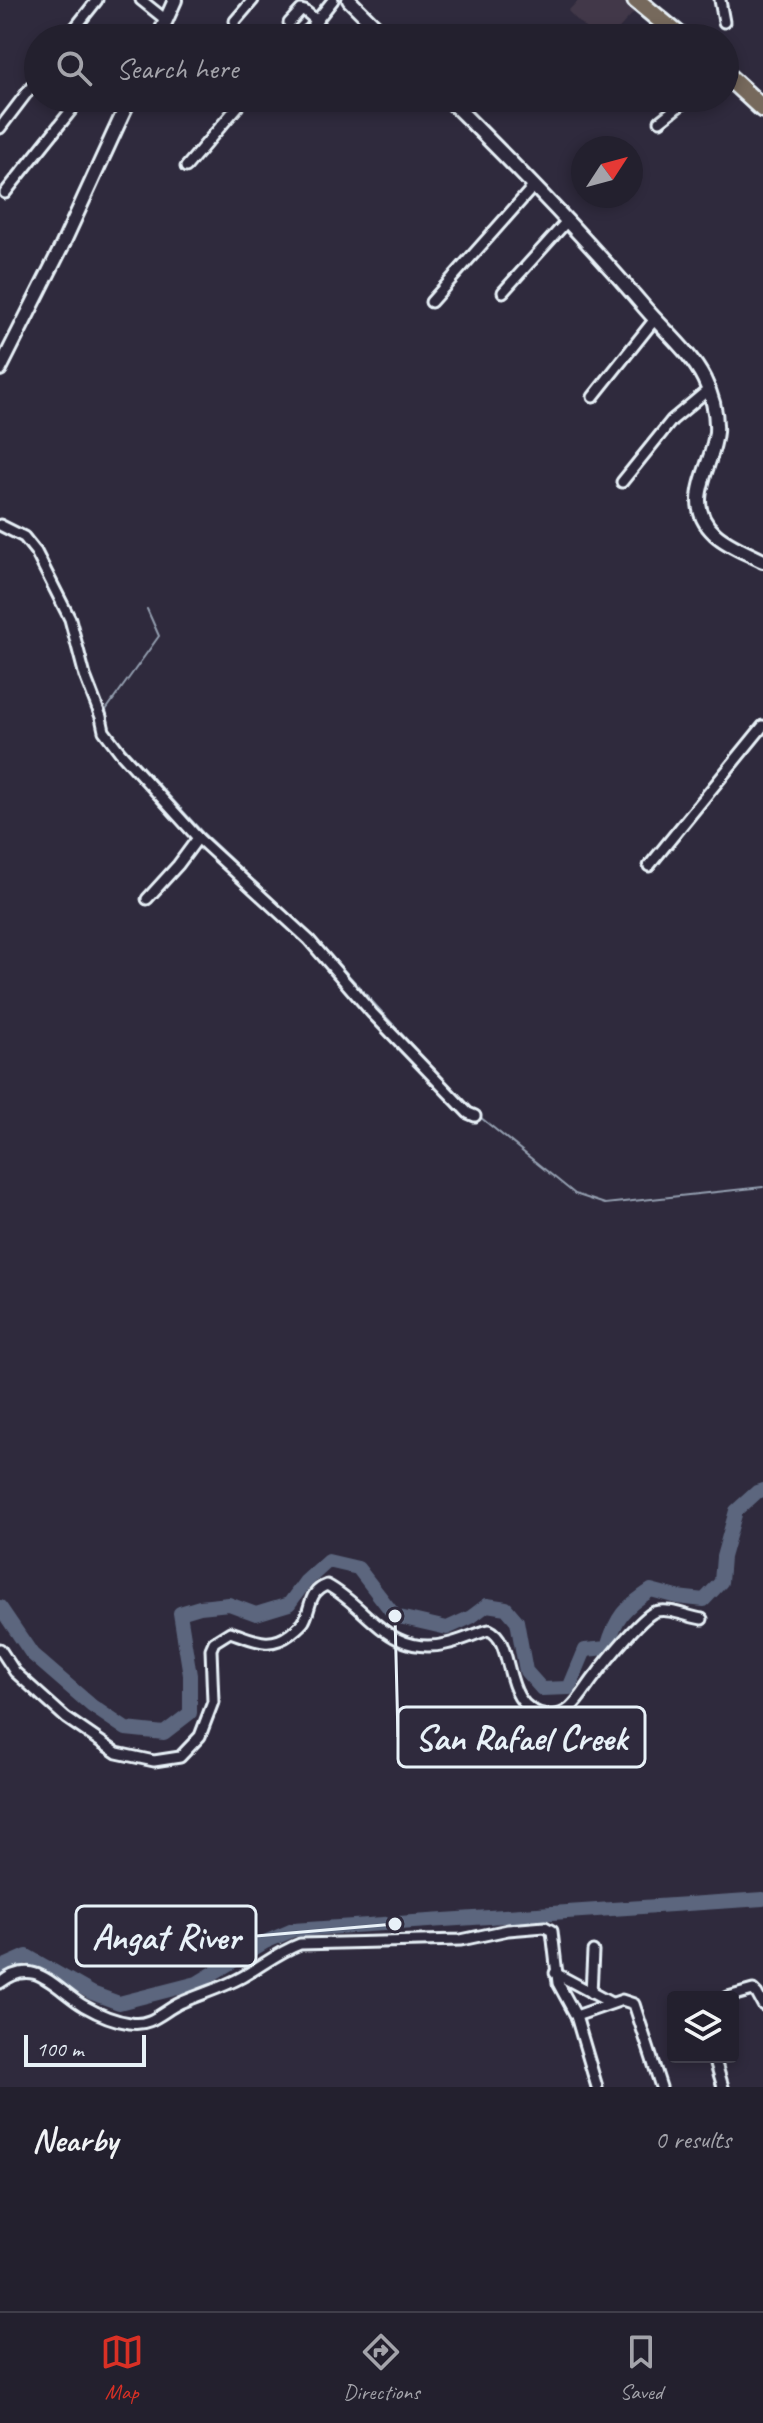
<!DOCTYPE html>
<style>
:root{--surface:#23202e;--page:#2b2836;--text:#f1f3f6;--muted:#a3a3aa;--line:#403e4a;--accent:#d93025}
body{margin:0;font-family:Caveat,sans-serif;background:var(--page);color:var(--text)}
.controls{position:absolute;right:24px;bottom:24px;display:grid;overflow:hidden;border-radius:8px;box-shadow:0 4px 12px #0003}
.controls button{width:72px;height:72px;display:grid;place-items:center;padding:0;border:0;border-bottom:2px solid var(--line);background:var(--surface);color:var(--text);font:40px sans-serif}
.compass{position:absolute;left:571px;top:136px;width:72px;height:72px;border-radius:50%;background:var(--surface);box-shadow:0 4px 12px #0003;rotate:54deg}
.scale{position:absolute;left:24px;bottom:20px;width:122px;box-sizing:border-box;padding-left:8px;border:4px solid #e8f1f8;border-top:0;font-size:22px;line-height:28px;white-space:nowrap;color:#e8f1f8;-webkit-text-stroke:6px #2f2a3d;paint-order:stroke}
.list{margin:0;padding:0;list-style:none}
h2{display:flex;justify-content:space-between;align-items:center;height:104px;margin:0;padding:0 32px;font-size:34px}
h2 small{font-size:26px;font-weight:400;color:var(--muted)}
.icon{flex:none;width:44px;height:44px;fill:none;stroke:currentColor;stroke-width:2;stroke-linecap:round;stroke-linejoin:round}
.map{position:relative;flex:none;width:763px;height:2087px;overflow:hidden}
.search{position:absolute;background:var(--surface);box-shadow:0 4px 12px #0003;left:24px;right:24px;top:24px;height:88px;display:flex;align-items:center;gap:20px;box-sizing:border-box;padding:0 28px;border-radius:44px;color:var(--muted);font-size:30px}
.sheet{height:224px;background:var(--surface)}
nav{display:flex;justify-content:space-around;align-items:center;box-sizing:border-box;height:112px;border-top:2px solid var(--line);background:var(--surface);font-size:22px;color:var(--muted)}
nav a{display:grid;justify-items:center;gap:4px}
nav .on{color:var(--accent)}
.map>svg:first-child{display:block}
.built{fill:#423848}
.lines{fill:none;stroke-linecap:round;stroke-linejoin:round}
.stream{stroke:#939eaf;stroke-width:2}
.river{stroke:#5b667e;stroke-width:14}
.street-casing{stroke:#e8f1f8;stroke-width:15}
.secondary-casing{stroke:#e8f1f8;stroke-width:18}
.highway-casing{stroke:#e8f1f8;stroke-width:22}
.street{stroke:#2f2a3d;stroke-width:9}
.secondary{stroke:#2f2a3d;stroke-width:12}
.highway{stroke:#76695c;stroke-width:16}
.leader{fill:none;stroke:#e8f1f8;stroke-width:3}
.callout-dot{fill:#e8f1f8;stroke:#2f2a3d;stroke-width:3}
.callout{fill:#2f2a3d;stroke:#e8f1f8;stroke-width:3}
.callout-label{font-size:36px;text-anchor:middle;font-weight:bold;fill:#e8f1f8}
</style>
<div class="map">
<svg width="763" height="2087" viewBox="0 0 763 2087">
<rect width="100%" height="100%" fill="#2f2a3d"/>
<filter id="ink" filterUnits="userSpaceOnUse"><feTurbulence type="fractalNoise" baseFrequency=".0125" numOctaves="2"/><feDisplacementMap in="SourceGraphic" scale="16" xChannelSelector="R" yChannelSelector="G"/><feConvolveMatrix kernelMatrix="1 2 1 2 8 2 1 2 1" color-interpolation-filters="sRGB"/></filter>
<g filter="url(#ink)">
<polygon class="built" points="579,0 622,0 635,11 610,38 595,38 568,11"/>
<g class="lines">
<g class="stream">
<polyline points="147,609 159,636 106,710 110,731 203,833 315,938 455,1093"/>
<polyline points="480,1117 575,1194 605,1204 763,1187"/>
</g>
<g class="river">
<path d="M0 1607 32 1654 92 1706 126 1729 164 1733 190 1713V1675L180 1613 200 1607 229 1604 256 1614 289 1604 305 1582 328 1561 358 1568 395 1616 447 1628 471 1617 487 1605 506 1608 517 1621 526 1671 542 1689 569 1688 585 1650 607 1648C616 1616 624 1608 651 1590L677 1597 704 1600 721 1582 723 1557 736 1511 757 1492 763 1490"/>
<polyline points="0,1968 27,1956 92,1993 119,2003 197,1983 265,1942 293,1930 763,1899"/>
</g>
<g class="street-casing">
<g id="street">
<polyline points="141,0 166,20"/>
<polyline points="720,0 724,22"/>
<polyline points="235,21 253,0"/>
<polyline points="289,23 301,10 305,11 317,21"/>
<polyline points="67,38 97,0"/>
<polyline points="298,38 310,29 333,0"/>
<polyline points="660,121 689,98"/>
<polyline points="0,128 38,78"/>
<polyline points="186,167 245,98"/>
<polyline points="5,193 81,98"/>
<polyline points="503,292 568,220"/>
<polyline points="431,302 533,187"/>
<polyline points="593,397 655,319"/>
<polyline points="622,482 672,420 708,390"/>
<polyline points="0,525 24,537 36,552 70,619 85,676 101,717 104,731 120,752 198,838 309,940 372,1013 468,1113 475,1116"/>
<polyline points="649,866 763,726"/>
<polyline points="147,899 178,865 198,838"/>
<path d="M0 1649 15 1672 66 1718 117 1753 154 1761 180 1757 200 1736 213 1702 211 1649 214 1642 230 1632C253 1639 269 1650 290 1634 295 1630 302 1625 304 1621 312 1606 308 1592 327 1585 370 1608 388 1657 446 1644 461 1641 474 1634 489 1630 517 1642 499 1708 547 1715 572 1719 583 1690 596 1675 606 1661 641 1618 654 1612 668 1607 688 1617 702 1619"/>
<polyline points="555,1973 611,2003"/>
<path d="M0 1983C35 1955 55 1989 84 2006 98 2014 115 2021 130 2023 150 2027 163 2011 180 2003 200 1994 222 1988 242 1977 262 1966 278 1952 300 1944L461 1940 508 1930 545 1927 552 1931 558 1983 576 2016 597 2087"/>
<polyline points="591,1993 593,1951"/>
<polyline points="728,1997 753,1990 757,1994 763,2005"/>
<polyline points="576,2016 622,2000 634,2004 661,2087"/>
<polyline points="714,2057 723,2087"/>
</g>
</g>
<g class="secondary-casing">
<g id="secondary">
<polyline points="349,0 387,38"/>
<polyline points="158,38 175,0"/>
<path d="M447 98C516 166 583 235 646 309 665 331 691 353 704 379 712 395 717 414 716 432 713 468 680 502 715 534 728 546 748 553 763 561"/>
<polyline points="0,369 62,246 130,98"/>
</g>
</g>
<g class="highway-casing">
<g id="highway">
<polyline points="636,0 682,38"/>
<polyline points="725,74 763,109"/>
</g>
</g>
<use href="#street" class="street"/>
<use href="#secondary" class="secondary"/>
<use href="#highway" class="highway"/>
</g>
</g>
<path class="leader" d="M395 1616L398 1737M395 1924L256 1936"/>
<g class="callout-dot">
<circle cx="395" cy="1616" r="8"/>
<circle cx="395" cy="1924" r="8"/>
</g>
<g class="callout">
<rect x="398" y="1707" width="247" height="60" rx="8"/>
<rect x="76" y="1906" width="180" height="60" rx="8"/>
</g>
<g class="callout-label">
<text x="521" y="1750">San Rafael Creek</text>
<text x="166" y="1949">Angat River</text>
</g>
</svg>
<div class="controls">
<button><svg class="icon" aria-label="layers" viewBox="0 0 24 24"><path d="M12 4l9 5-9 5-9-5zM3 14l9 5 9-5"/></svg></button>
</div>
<svg class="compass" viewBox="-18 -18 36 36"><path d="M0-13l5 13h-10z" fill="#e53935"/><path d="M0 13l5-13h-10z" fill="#a3a3aa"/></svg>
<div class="scale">100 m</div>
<div class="search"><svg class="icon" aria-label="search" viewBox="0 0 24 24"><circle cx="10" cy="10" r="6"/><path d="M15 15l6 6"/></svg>Search here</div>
</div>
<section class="sheet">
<h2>Nearby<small>0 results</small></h2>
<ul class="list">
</ul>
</section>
<nav>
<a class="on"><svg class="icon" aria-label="map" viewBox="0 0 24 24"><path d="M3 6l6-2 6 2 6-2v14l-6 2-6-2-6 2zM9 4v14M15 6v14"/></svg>Map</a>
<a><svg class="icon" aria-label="directions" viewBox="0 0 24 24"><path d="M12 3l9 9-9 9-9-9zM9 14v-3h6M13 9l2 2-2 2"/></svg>Directions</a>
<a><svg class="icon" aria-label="saved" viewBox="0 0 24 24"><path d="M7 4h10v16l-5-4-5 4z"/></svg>Saved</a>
</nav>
